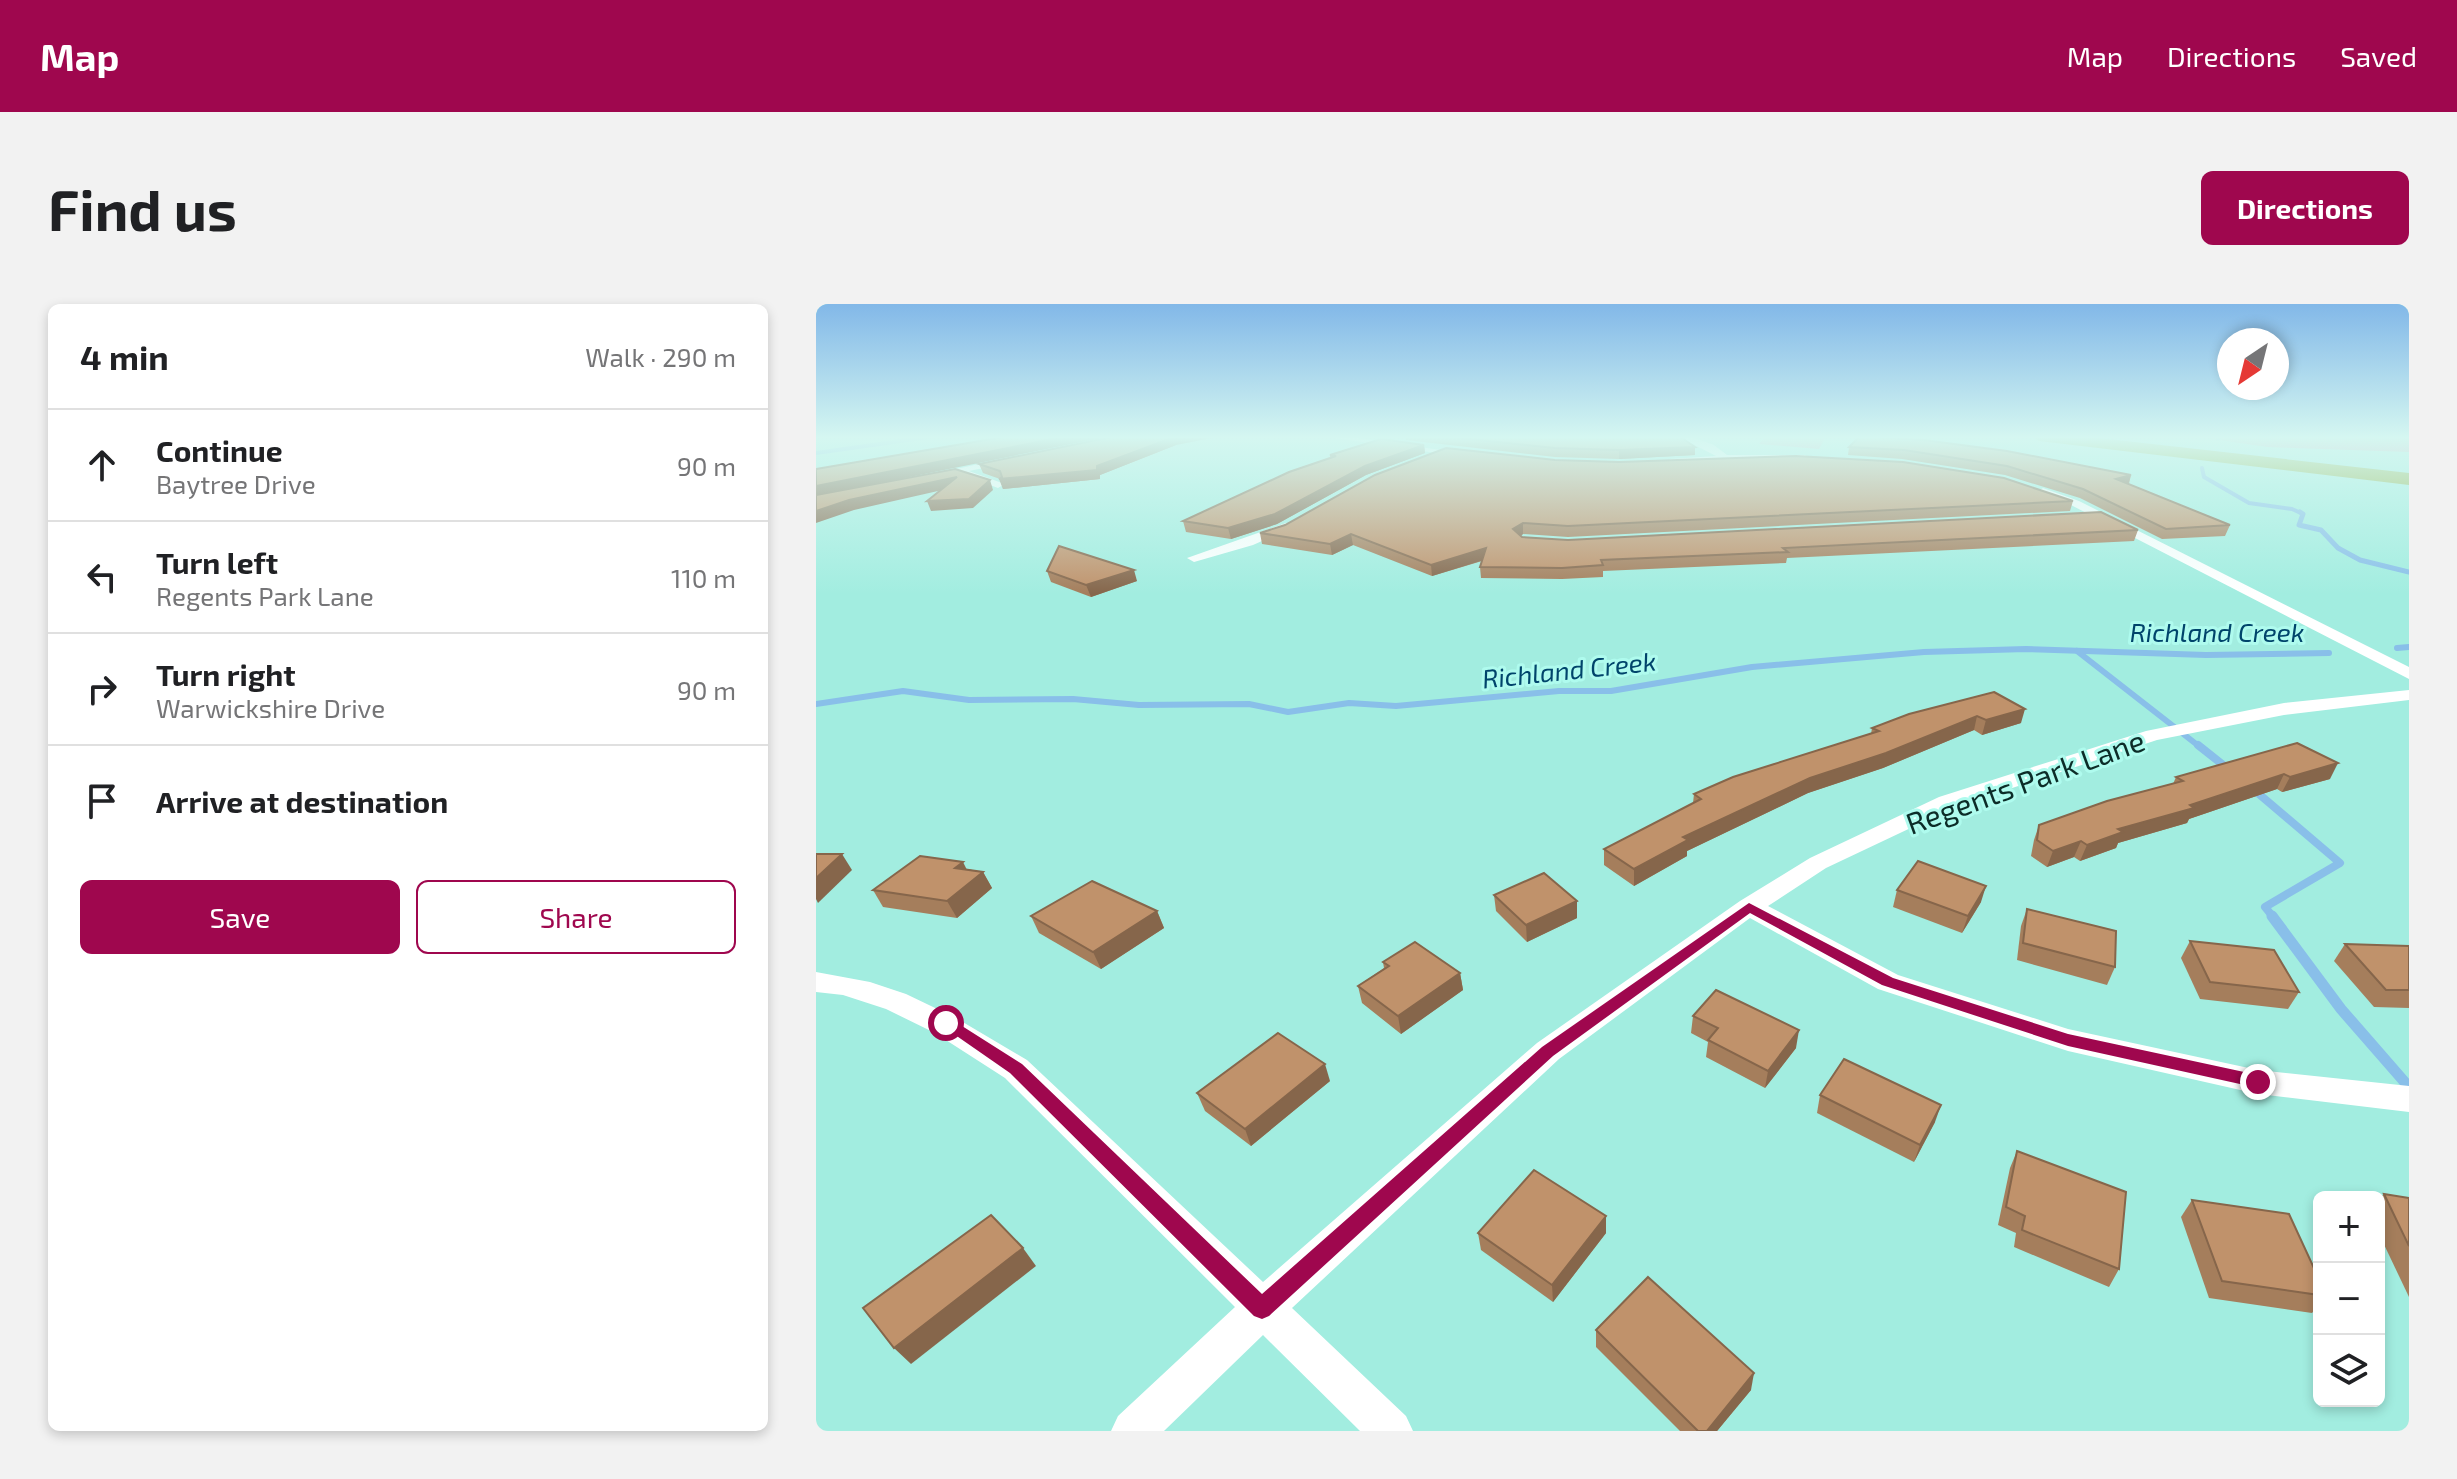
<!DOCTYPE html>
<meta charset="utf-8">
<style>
:root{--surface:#fff;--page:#f2f2f2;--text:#202124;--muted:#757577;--line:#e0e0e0;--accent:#9f074e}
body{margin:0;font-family:"Exo 2",sans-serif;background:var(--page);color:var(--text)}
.controls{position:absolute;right:24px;bottom:24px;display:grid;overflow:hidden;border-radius:12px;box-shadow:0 4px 12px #0003}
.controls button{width:72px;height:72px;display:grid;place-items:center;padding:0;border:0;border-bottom:2px solid var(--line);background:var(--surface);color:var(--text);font:40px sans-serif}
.compass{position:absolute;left:1401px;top:24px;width:72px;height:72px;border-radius:50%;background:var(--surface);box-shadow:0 4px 12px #0003;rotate:215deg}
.stop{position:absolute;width:24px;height:24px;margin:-18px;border:6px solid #9f074e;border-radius:50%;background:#fff}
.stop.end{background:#9f074e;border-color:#fff;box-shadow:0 2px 8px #0008}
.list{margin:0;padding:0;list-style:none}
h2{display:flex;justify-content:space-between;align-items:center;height:104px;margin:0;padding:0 32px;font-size:34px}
h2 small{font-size:26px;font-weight:400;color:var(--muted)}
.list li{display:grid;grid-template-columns:52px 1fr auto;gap:24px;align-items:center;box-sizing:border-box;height:112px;padding:0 32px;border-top:2px solid var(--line)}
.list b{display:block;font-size:30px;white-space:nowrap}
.list p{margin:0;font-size:26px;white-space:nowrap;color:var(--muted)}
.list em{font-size:26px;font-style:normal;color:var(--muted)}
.actions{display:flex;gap:16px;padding:24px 32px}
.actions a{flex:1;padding:18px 0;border:2px solid var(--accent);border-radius:12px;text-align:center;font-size:28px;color:var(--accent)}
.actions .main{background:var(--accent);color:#fff}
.icon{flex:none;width:44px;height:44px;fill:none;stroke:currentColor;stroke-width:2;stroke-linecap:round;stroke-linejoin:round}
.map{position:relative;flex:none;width:1593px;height:1127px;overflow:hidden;border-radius:12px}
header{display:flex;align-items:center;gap:48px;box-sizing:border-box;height:112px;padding:0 40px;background:var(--accent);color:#fff}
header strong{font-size:38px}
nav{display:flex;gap:44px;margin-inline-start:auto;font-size:28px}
.intro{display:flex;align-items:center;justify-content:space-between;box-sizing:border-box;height:192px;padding:0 48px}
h1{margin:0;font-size:56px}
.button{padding:20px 36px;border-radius:12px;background:var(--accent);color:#fff;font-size:28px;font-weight:700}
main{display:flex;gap:48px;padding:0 48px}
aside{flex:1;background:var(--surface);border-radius:12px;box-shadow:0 4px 12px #0003}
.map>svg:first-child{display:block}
.green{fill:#dc9eae}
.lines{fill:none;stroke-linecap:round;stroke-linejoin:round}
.stream-far4{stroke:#89bfe9;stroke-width:4}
.stream-far3{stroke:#89bfe9;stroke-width:5}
.stream-far2{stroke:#89bfe9;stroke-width:6}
.stream-far1{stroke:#89bfe9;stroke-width:8}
.stream{stroke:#89bfe9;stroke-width:11}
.minor{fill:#fff;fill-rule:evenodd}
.motorway{fill:#91ae40;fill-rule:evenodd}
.wall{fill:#a57e5c}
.shaded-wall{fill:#86664b}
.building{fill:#c0926b;stroke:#86664b;stroke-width:2}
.route{fill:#9f074e}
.labels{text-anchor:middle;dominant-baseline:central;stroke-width:6;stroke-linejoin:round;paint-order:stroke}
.far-water-label{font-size:26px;font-style:italic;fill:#00446b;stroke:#affbee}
.street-label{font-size:30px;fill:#0c2c28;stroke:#affbee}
</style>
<header>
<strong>Map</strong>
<nav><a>Map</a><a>Directions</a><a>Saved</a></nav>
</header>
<div class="intro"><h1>Find us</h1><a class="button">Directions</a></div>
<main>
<aside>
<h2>4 min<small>Walk · 290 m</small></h2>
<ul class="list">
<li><svg class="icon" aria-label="ahead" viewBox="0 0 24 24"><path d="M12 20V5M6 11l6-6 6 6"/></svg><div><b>Continue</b><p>Baytree Drive</p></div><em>90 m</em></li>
<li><svg class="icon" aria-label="left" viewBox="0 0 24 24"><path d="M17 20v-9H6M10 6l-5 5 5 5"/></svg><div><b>Turn left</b><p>Regents Park Lane</p></div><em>110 m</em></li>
<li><svg class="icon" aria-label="right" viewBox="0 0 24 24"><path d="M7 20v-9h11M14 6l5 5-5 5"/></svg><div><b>Turn right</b><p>Warwickshire Drive</p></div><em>90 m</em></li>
<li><svg class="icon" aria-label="arrive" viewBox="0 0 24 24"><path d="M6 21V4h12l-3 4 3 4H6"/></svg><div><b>Arrive at destination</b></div></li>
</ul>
<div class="actions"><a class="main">Save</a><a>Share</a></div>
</aside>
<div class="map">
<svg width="1593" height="1127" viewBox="0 0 1593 1127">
<rect width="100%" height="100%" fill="#a2ede0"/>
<g class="green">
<polygon points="950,132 1010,132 1003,145 943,140"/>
<polygon points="1377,132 1579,132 1593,133 1593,148 1451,143"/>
</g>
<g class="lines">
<g class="stream-far4">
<polyline points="1402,135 1406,132"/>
<polyline points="0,149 120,132"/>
<polyline points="1386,164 1388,173 1433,199 1476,205 1487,210"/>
</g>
<polyline class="stream-far3" points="1484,208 1487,210 1483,221 1505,226 1522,244 1544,256 1593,268"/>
<g class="stream-far2">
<polyline points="1581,344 1593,343"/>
<polyline points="1261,347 1384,443"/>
<polyline points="0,400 87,387 153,396 257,395 323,401 433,400 472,408 533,399 580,402 743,387 795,387 936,363 1108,348 1210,345 1390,351 1513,349"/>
</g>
<g class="stream-far1">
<polyline points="1382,441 1416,468"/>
<polyline points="1437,485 1524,559 1449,603 1458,614"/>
</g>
<polyline class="stream" points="1456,612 1525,705 1593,783"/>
<g class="minor">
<polygon points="505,132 529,132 659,151 654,154"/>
<polygon points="861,132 873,132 898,141 911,151 989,151 994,154 989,157 851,160 854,155 900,152"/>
<polygon points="194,153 197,158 153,167 186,179 187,181 182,184 142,169 109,176 104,173"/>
<polygon points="1227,184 1263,197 1593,363 1593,375 1255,201 1223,189 1222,187"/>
<polygon points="470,219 480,222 437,241 378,258 371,254"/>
<polygon points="1593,386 1593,396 1468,411 1341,436 1139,503 1010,564 952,602 1082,671 1252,725 1442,766 1593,782 1593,808 1442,790 1252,747 1062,685 934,614 743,755 476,1004 590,1112 597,1127 544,1127 447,1031 348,1127 295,1127 302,1112 419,1003 189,774 119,729 70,705 27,691 0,688 0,668 54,678 90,690 140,714 211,756 447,978 721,739 924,597 994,554 1123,493 1330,427 1468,399"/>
</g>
<polygon class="motorway" points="1215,132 1265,132 1593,169 1593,181 1223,137"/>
</g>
<g class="wall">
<polygon points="590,132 863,132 879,151 803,155 739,153 590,136"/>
<polygon points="1044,132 1315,171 1313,180 1414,221 1409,232 1346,235 1264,194 1189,171 1086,155 1032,151 1033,143"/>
<polygon points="360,141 284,171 284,175 187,185 184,175 167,169 163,160"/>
<polygon points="608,141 609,149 550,171 461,220 415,235 370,228 367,217 514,154 514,151"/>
<polygon points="739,156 1257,197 1254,207 752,233 707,230 705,232 706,233 752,236 1322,226 1318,237 971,254 970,259 787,267 787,273 746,275 665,274 664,263 666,257 616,272 537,241 516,251 446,240 444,229"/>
<polygon points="231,267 321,277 275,293 235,278"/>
<polygon points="1178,388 1205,419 1166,431 1158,426 1067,464 992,489 871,547 871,552 818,582 788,561 788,545 877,499 878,490 1055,430 1056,424"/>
<polygon points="1481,439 1514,475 1466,488 1461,485 1373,515 1371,519 1302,539 1300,544 1264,557 1258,553 1231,563 1215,552 1218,536 1223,521 1357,480 1360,473"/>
<polygon points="151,565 167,568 176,584 141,614 67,603 57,586"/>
<polygon points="1081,586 1165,598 1146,629 1077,603"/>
<polygon points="678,591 761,597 761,614 711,638 680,607"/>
<polygon points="1211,605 1299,663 1291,681 1201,656 1205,622"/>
<polygon points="341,607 348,624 285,665 223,629 215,612"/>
<polygon points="1374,637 1483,688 1472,705 1384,695 1365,654"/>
<polygon points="1529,640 1593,642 1593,704 1558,703 1518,657"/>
<polygon points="567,658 644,669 647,686 585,730 546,699 542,682 568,664"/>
<polygon points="877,712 980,744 949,784 890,753 892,738 875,729"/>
<polygon points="514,777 435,842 389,807 381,789"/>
<polygon points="1004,791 1119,818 1098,858 1001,809"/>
<polygon points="1201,847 1303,965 1293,983 1198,943 1200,929 1182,921 1194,864"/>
<polygon points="1568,890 1593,894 1593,993 1563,930 1563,895"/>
<polygon points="1376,896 1503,975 1503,1001 1496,1009 1393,994 1365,913"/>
<polygon points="662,929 790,929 737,998 665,946"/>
<polygon points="780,1026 935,1086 901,1127 864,1127 780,1043"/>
</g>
<g class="shaded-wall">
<polygon points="252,132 295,132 0,192 0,182"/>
<polygon points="361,132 406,132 360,141 284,171 284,175 187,185 183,175 281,162"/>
<polygon points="608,141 609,149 550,171 461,220 415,235 412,224 549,162"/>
<polygon points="879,143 879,151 803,155 803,146"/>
<polygon points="1315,171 1312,181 1300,175"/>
<polygon points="141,173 144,182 38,206 0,219 0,207 33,196"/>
<polygon points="174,176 177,186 157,204 115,207 111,197"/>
<polygon points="707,219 707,230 698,236 697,225"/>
<polygon points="535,230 537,241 516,251 514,240"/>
<polygon points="670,244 671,255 616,272 615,261"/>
<polygon points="318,266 321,277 275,293 270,281"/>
<polygon points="1209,405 1205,419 1166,431 1170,416"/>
<polygon points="1161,412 1158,426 1067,464 992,489 871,547 871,552 818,582 818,565 867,533 994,474"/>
<polygon points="1522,459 1514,475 1466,488 1474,473"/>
<polygon points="1468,470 1461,485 1373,515 1371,519 1302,539 1300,544 1264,557 1271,541 1302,525"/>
<polygon points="1265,537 1258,553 1231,563 1237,547"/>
<polygon points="26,550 36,566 2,599 0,595 0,574"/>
<polygon points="147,558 155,574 139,564"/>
<polygon points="167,568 176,584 141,614 131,597"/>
<polygon points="1170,582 1165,598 1146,629 1152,612"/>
<polygon points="761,597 761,614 711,638 710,621"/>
<polygon points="341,607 348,624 285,665 277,648"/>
<polygon points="644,669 647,686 585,730 582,712"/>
<polygon points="983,726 980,744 949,784 952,767"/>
<polygon points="509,760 514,777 435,842 429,825"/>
<polygon points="1125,801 1119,818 1098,858 1104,841"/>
<polygon points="790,912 790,929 737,998 736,981"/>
<polygon points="207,944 220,962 95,1060 78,1044"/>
<polygon points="938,1069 935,1086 901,1127 891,1127"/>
</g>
<g class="building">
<polygon points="193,132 252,132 0,182 0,165"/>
<polygon points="300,132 361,132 281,162 281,166 183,175 186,173 184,167 163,160"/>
<polygon points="626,132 863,132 879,143 803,146 739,144"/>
<polygon points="1044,132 1108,136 1191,147 1315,171 1300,175 1414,221 1350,225 1267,185 1191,162 1088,146 1033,143"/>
<polygon points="565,135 608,141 549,162 459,210 412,224 367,217 473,168 520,152 514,151"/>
<polygon points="630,144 739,156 803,158 980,152 1087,158 1188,174 1257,197 752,222 707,219 697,225 706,233 752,236 1285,208 1322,226 967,244 972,248 785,256 787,261 746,264 664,263 670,244 615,261 535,230 514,240 444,229 469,221 559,171"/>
<polygon points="139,165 174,176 153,195 111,197 141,173 33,196 0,207 0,191"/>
<polygon points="243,242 318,266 270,281 231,267"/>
<polygon points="1178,388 1209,405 1170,416 1161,412 1070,449 994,474 867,533 872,536 818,565 788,545 885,495 878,490 917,473 1063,427 1056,424 1093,410"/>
<polygon points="1481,439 1522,459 1474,473 1468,470 1374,501 1378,504 1302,525 1307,528 1271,541 1265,537 1237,547 1221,536 1223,521 1291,497 1367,477 1360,473"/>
<polygon points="0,550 26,550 0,574"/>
<polygon points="104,552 147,558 139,564 167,568 131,597 57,586"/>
<polygon points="1102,557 1170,582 1152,612 1081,586"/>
<polygon points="728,569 761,597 710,621 678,591"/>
<polygon points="276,577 341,607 277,648 215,612"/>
<polygon points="1211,605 1300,627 1299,663 1207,639"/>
<polygon points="1374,637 1458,646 1483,688 1394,678"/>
<polygon points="599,638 644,669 582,712 542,682 573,662 567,658"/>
<polygon points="1529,640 1593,642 1593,686 1570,686"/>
<polygon points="900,686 983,726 952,767 892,736 902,724 877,712"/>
<polygon points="462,729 509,760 429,825 381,789"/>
<polygon points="1028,755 1125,801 1104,841 1004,791"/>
<polygon points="1201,847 1310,888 1303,965 1206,926 1209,912 1190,903"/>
<polygon points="718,866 790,912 736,981 662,929"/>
<polygon points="1568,890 1593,894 1593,942"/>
<polygon points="1376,896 1473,910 1503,975 1503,991 1406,977"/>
<polygon points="175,911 207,944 78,1044 47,1004"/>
<polygon points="832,973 938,1069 891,1127 882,1127 780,1026"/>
</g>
<linearGradient id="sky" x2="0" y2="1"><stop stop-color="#82b8e8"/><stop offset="0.46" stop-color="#d5f7f1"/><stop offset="1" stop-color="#d5f7f1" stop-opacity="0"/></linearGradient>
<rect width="1593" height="290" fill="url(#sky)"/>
<polygon class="route" points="933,599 1077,674 1252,730 1442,771 1451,778 1442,784 1252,742 1066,681 934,609 737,752 453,1012 446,1015 438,1012 194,769 122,719 130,714 135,715 206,760 446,990 726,743"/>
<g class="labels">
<g class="far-water-label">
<text x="1401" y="327">Richland Creek</text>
<text transform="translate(753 365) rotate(-6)">Richland Creek</text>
</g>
<g class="street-label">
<text transform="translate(1209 477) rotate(-20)">Regents Park Lane</text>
</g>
</g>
</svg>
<div class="controls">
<button>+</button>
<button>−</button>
<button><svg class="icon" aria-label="layers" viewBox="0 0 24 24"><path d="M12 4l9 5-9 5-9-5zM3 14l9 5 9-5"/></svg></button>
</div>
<svg class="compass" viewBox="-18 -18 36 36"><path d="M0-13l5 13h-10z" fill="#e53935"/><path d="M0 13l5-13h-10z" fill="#757577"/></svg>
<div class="stop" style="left:130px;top:719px"></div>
<div class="stop end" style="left:1442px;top:778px"></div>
</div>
</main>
